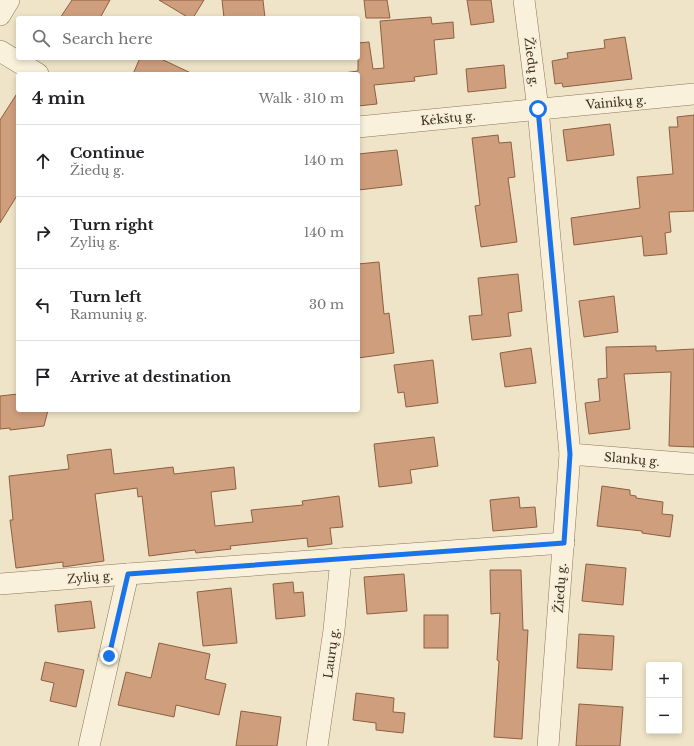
<!DOCTYPE html>
<meta charset="utf-8">
<style>
:root{--surface:#fff;--page:#f2f2f2;--text:#202124;--muted:#757577;--line:#e0e0e0}
body{margin:0;font-family:"Libre Baskerville",serif;background:var(--page);color:var(--text)}
.controls{position:absolute;right:12px;bottom:12px;display:grid;overflow:hidden;border-radius:4px;box-shadow:0 2px 6px #0003}
.controls button{width:36px;height:36px;display:grid;place-items:center;padding:0;border:0;border-bottom:1px solid var(--line);background:var(--surface);color:var(--text);font:20px sans-serif}
.stop{position:absolute;width:12px;height:12px;margin:-9px;border:3px solid #1a73e8;border-radius:50%;background:#fff}
.stop.end{background:#1a73e8;border-color:#fff;box-shadow:0 1px 4px #0008}
.list{margin:0;padding:0;list-style:none}
h2{display:flex;justify-content:space-between;align-items:center;height:52px;margin:0;padding:0 16px;font-size:17px}
h2 small{font-size:13px;font-weight:400;color:var(--muted)}
.list li{display:grid;grid-template-columns:26px 1fr auto;gap:12px;align-items:center;box-sizing:border-box;height:72px;padding:0 16px;border-top:1px solid var(--line)}
.list b{display:block;font-size:15px;white-space:nowrap}
.list p{margin:0;font-size:13px;white-space:nowrap;color:var(--muted)}
.list em{font-size:13px;font-style:normal;color:var(--muted)}
.icon{flex:none;width:22px;height:22px;fill:none;stroke:currentColor;stroke-width:2;stroke-linecap:round;stroke-linejoin:round}
.map{position:relative;flex:none;width:694px;height:746px;overflow:hidden}
.search{position:absolute;background:var(--surface);box-shadow:0 2px 6px #0003;left:16px;top:16px;width:344px;height:44px;display:flex;align-items:center;gap:10px;box-sizing:border-box;padding:0 14px;border-radius:4px;color:var(--muted);font-size:15px}
.panel{position:absolute;background:var(--surface);box-shadow:0 2px 6px #0003;left:16px;top:72px;width:344px;height:340px;border-radius:4px}
.map>svg:first-child{display:block}
.building{fill:#cf9f7d;stroke:#8d5f41}
.lines{fill:none;stroke-linecap:round;stroke-linejoin:round}
.minor-casing{stroke:#8d765c;stroke-width:22}
.minor{stroke:#faf1dc;stroke-width:21}
.route{stroke:#1a73e8;stroke-width:5}
.labels{text-anchor:middle;dominant-baseline:central;stroke-width:3;stroke-linejoin:round;paint-order:stroke}
.street-label{font-size:12px;fill:#3d2e20;stroke:#f7eed8}
</style>
<div class="map">
<svg width="694" height="746" viewBox="0 0 694 746">
<rect width="100%" height="100%" fill="#f0e4c8"/>
<g class="building">
<polygon points="72,0 110,0 100,18 60,18"/>
<polygon points="159,0 204,0 193,18 189,18"/>
<polygon points="222,0 263,0 265,18 224,18"/>
<polygon points="364,0 387,0 390,18 366,18"/>
<polygon points="467,0 491,0 494,22 471,25"/>
<polygon points="431,17 432,24 453,22 454,38 434,40 437,74 414,77 415,81 374,85 377,104 358,106 358,74 337,74 358,71 358,43 369,42 373,69 384,68 380,21"/>
<polygon points="625,37 632,79 563,87 562,83 555,84 552,61 568,58 567,53 605,48 604,40"/>
<polygon points="140,58 159,58 193,74 133,74"/>
<polygon points="504,65 506,88 468,92 466,69"/>
<polygon points="18,92 18,194 0,223 0,120"/>
<polygon points="694,115 694,211 669,212 671,232 665,233 667,254 644,256 642,236 574,245 571,218 640,208 637,177 673,174 669,127 678,127 677,117"/>
<polygon points="610,124 614,155 567,161 563,130"/>
<polygon points="498,135 499,143 511,142 515,177 508,178 517,242 481,247 475,206 480,205 472,138"/>
<polygon points="397,150 402,185 358,190 358,154"/>
<polygon points="379,262 384,314 389,313 394,353 358,358 358,264"/>
<polygon points="518,274 522,311 508,313 511,336 472,340 469,316 482,315 478,278"/>
<polygon points="614,296 618,332 584,337 579,301"/>
<polygon points="656,346 656,351 694,349 694,447 669,446 671,372 624,374 630,429 589,434 585,403 600,401 598,379 607,378 606,347"/>
<polygon points="531,348 536,383 505,387 500,353"/>
<polygon points="433,360 438,403 406,407 404,392 398,393 394,365"/>
<polygon points="18,394 18,410 48,410 44,426 10,430 10,428 0,429 0,396"/>
<polygon points="434,437 438,466 410,470 412,483 379,487 374,444"/>
<polygon points="111,449 114,474 173,467 174,474 234,467 236,489 211,492 215,526 253,522 251,510 303,505 302,501 339,496 343,527 330,528 332,544 308,547 307,538 230,546 231,549 196,553 195,550 149,556 142,496 138,497 137,488 95,494 104,561 63,567 63,562 16,568 10,520 13,520 9,476 69,469 67,455"/>
<polygon points="602,486 630,490 630,495 636,496 636,498 663,502 662,514 673,515 670,537 642,533 642,531 597,526"/>
<polygon points="519,497 520,508 535,507 537,527 493,531 490,500"/>
<polygon points="586,564 626,568 623,605 582,601"/>
<polygon points="490,570 521,570 523,630 528,630 522,739 494,737 499,661 497,660 500,613 491,614"/>
<polygon points="404,574 407,611 367,614 364,577"/>
<polygon points="293,582 294,593 303,592 305,616 276,619 273,584"/>
<polygon points="231,588 237,643 203,646 197,592"/>
<polygon points="91,601 95,628 58,632 55,605"/>
<rect x="424" y="615" width="24" height="33"/>
<polygon points="579,634 614,636 612,670 577,668"/>
<polygon points="159,643 210,654 205,679 226,684 219,715 176,705 174,717 118,705 126,672 151,678"/>
<polygon points="45,662 84,670 76,707 50,701 54,683 41,680"/>
<polygon points="356,693 394,698 393,712 405,713 403,733 376,730 376,723 353,720"/>
<polygon points="579,704 623,707 620,746 576,746"/>
<polygon points="241,711 281,717 277,746 236,746"/>
</g>
<g class="lines">
<g class="minor-casing">
<g id="minor">
<polyline points="524,0 538,109 570,454 548,746"/>
<polyline points="0,15 9,0"/>
<polyline points="0,51 38,74"/>
<polyline points="358,127 694,94"/>
<polyline points="570,454 694,464"/>
<polyline points="0,584 128,574 564,543"/>
<polyline points="89,746 128,574"/>
<polyline points="317,746 334,630 341,559"/>
</g>
</g>
<use href="#minor" class="minor"/>
</g>
<g class="lines">
<polyline class="route" points="109,656 128,574 564,543 570,454 538,109"/>
</g>
<g class="labels">
<g class="street-label">
<text transform="translate(532 62) rotate(83)">Žiedų g.</text>
<text transform="translate(616 102) rotate(-5)">Vainikų g.</text>
<text transform="translate(448 118) rotate(-6)">Kėkštų g.</text>
<text transform="translate(632 459) rotate(5)">Slankų g.</text>
<text transform="translate(90 577) rotate(-5)">Zylių g.</text>
<text transform="translate(560 588) rotate(-86)">Žiedų g.</text>
<text transform="translate(331 653) rotate(-82)">Laurų g.</text>
</g>
</g>
</svg>
<div class="controls">
<button>+</button>
<button>−</button>
</div>
<div class="stop" style="left:538px;top:109px"></div>
<div class="stop end" style="left:109px;top:656px"></div>
<div class="search"><svg class="icon" aria-label="search" viewBox="0 0 24 24"><circle cx="10" cy="10" r="6"/><path d="M15 15l6 6"/></svg>Search here</div>
<section class="panel">
<h2>4 min<small>Walk · 310 m</small></h2>
<ul class="list">
<li><svg class="icon" aria-label="ahead" viewBox="0 0 24 24"><path d="M12 20V5M6 11l6-6 6 6"/></svg><div><b>Continue</b><p>Žiedų g.</p></div><em>140 m</em></li>
<li><svg class="icon" aria-label="right" viewBox="0 0 24 24"><path d="M7 20v-9h11M14 6l5 5-5 5"/></svg><div><b>Turn right</b><p>Zylių g.</p></div><em>140 m</em></li>
<li><svg class="icon" aria-label="left" viewBox="0 0 24 24"><path d="M17 20v-9H6M10 6l-5 5 5 5"/></svg><div><b>Turn left</b><p>Ramunių g.</p></div><em>30 m</em></li>
<li><svg class="icon" aria-label="arrive" viewBox="0 0 24 24"><path d="M6 21V4h12l-3 4 3 4H6"/></svg><div><b>Arrive at destination</b></div></li>
</ul>
</section>
</div>
